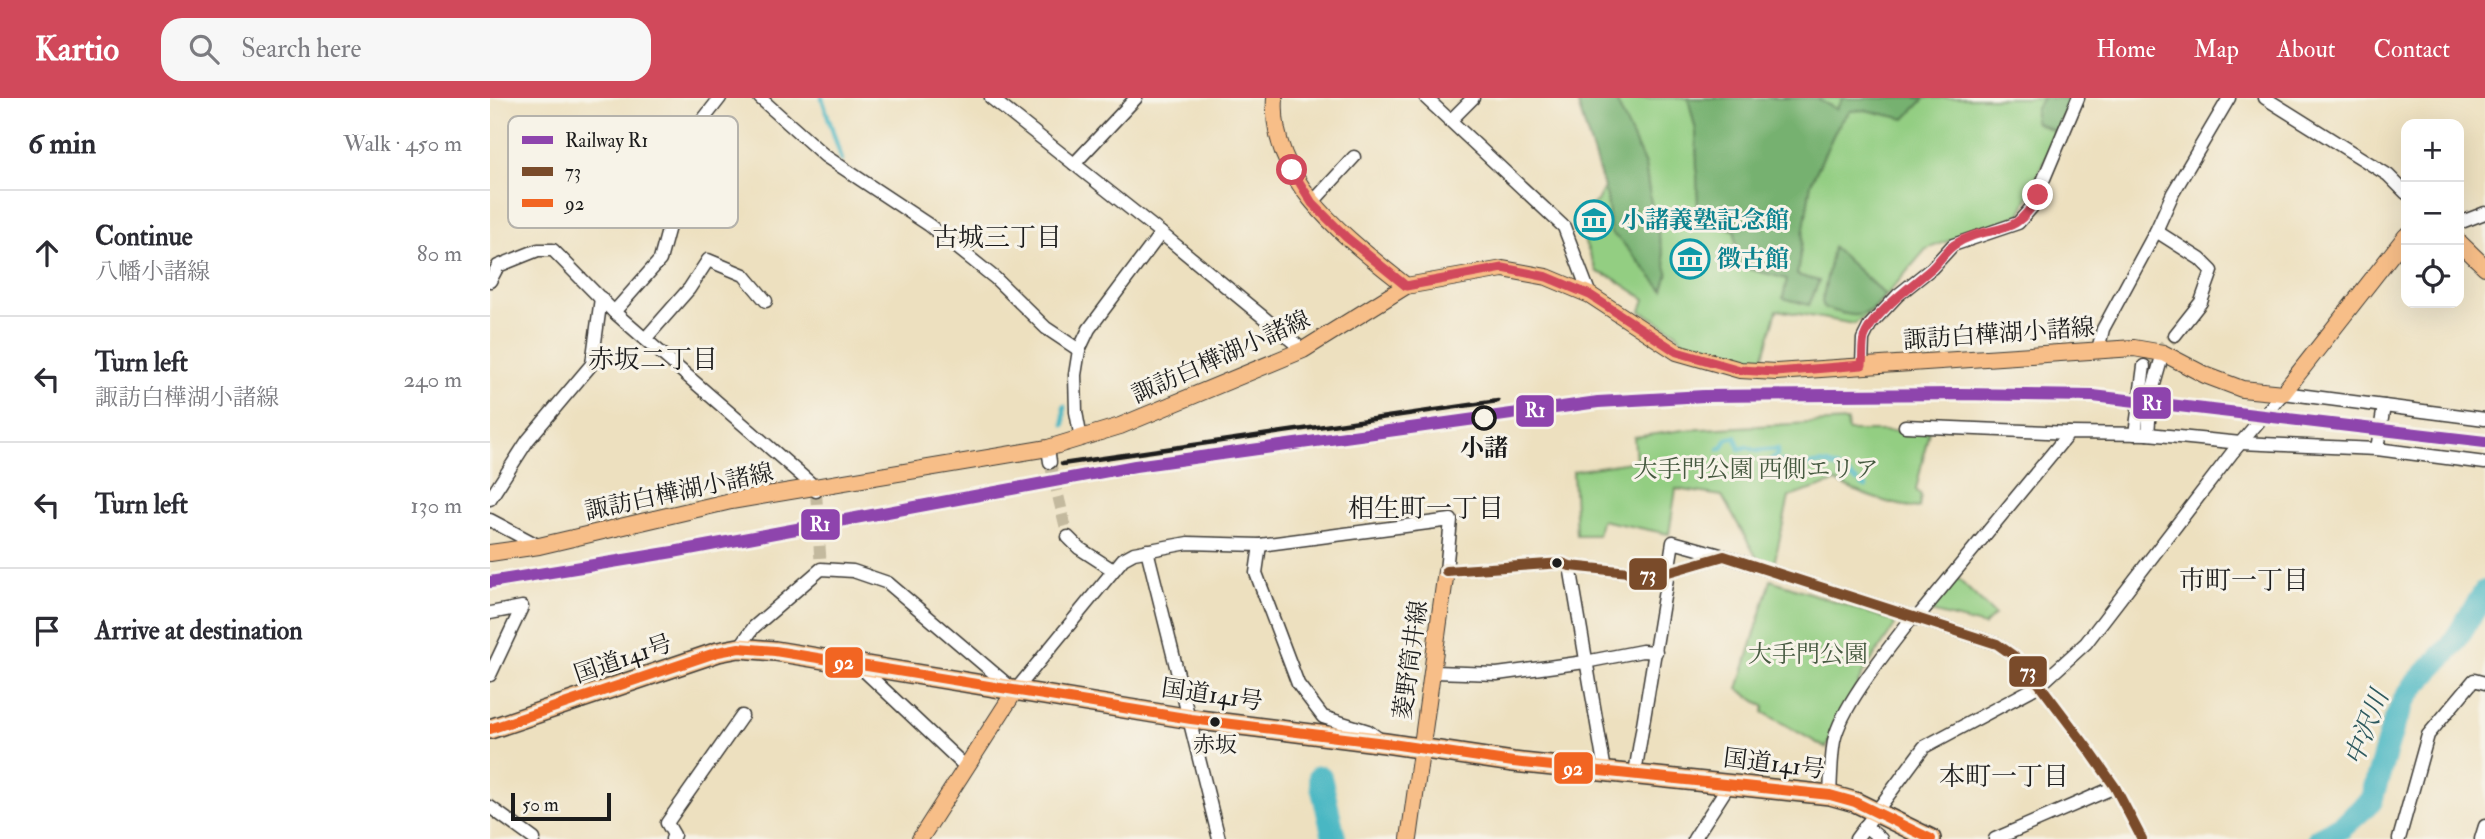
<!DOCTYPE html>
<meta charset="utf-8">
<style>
:root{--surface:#fff;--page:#f7f7f7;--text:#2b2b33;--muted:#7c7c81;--line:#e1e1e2;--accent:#d1495b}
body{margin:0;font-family:"IM FELL Double Pica","Noto Serif JP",serif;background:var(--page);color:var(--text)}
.controls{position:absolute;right:21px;top:21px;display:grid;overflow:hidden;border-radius:14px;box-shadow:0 7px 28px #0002}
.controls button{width:63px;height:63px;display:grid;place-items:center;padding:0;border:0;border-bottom:2px solid var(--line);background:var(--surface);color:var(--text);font:35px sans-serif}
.scale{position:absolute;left:21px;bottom:18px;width:100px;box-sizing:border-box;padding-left:7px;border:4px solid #1c1c1c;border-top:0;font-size:19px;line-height:24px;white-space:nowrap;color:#1c1c1c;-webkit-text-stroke:5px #f7f3e8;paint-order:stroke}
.stop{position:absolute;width:21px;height:21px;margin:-16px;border:5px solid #d1495b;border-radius:50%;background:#fff}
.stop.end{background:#d1495b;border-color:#fff;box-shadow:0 2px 7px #0008}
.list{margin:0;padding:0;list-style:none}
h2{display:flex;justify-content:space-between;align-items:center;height:91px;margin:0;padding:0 28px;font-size:30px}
h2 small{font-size:23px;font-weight:400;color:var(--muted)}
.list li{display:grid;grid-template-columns:46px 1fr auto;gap:21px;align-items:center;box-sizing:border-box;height:126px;padding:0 28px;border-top:2px solid var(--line)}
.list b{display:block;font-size:26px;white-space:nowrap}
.list p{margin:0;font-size:23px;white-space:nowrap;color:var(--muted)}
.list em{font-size:23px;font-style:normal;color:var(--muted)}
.icon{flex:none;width:38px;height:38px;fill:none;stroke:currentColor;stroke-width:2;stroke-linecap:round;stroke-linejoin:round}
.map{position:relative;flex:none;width:1995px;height:741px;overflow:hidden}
header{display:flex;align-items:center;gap:42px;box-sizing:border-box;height:98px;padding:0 35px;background:var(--accent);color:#fff}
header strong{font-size:33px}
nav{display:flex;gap:38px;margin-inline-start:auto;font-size:24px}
.search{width:490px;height:63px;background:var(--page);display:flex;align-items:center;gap:18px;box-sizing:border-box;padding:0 24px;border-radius:21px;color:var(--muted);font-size:26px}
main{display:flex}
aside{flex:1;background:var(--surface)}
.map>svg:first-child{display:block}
.green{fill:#93ce82;stroke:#58754f;stroke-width:2}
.forest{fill:#76b170;stroke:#496646;stroke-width:2}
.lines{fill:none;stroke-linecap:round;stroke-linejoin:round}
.stream{stroke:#49b7c3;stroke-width:4.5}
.river{stroke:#49b7c3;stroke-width:24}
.minor-tunnel{stroke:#c3b99e;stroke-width:12;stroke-dasharray:12 6;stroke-linecap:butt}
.minor-casing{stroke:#3b3934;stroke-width:15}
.major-casing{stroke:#3b3934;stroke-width:18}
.highway-casing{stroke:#3b3934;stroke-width:22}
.minor{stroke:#fff;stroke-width:12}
.major{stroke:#f7be88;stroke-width:16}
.highway{stroke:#f7be88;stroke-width:19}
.rail{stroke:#1c1c1c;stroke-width:4.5}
.bus-1-casing{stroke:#f7f3e8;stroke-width:16}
.bus-2-casing{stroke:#f7f3e8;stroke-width:16}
.bus-1{stroke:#7a4b2a;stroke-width:10}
.bus-2{stroke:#f26522;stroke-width:10}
.rail-1-casing{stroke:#f7f3e8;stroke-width:18}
.rail-1{stroke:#8e44ad;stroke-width:12}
.route{stroke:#d1495b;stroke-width:9}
.stop-dot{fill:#f7f3e8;stroke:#1c1c1c;stroke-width:3.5}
.bus-dot{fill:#1c1c1c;stroke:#f7f3e8;stroke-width:2.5}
.labels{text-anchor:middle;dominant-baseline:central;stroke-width:6;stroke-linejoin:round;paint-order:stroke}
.bus-label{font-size:22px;fill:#1c1c1c;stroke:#f7f3e8}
.culture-label{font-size:24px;font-weight:bold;fill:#0d838f;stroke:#f7f3e8;text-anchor:start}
.street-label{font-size:24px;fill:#1c1c1c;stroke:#f7f3e8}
.stop-label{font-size:24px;font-weight:bold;fill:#1c1c1c;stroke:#f7f3e8}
.park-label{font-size:24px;fill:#465a40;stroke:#f7f3e8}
.neighbourhood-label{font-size:26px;fill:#1c1c1c;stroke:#f7f3e8}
.water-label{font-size:26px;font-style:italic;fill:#2e5a5f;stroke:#f7f3e8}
.key{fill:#f7f3e8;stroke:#b5b2ab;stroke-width:2}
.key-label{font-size:19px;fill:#1c1c1c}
.line-badge{stroke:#f7f3e8;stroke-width:2.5}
.badge-label{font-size:19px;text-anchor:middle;font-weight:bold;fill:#fff}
</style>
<header>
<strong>Kartio</strong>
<div class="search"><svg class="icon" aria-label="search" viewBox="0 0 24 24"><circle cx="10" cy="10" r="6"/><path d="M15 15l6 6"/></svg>Search here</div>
<nav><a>Home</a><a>Map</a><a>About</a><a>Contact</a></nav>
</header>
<main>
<aside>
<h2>6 min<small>Walk · 450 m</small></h2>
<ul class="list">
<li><svg class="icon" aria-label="ahead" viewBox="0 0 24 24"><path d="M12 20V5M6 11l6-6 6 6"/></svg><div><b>Continue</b><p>八幡小諸線</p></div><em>80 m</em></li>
<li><svg class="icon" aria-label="left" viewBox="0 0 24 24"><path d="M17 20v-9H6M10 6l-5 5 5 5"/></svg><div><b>Turn left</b><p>諏訪白樺湖小諸線</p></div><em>240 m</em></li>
<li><svg class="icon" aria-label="left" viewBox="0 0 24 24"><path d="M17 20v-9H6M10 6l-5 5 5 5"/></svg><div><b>Turn left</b></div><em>130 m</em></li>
<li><svg class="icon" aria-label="arrive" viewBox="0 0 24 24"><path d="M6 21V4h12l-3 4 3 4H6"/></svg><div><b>Arrive at destination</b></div></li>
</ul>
</aside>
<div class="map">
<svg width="1995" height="741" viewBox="0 0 1995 741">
<rect width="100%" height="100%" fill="#f7f3e8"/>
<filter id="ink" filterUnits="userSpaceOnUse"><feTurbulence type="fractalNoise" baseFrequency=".0143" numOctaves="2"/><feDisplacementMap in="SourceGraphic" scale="14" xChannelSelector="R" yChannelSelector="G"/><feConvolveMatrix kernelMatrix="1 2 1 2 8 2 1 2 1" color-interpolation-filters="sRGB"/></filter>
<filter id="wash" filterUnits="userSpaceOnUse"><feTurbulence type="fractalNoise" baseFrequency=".00686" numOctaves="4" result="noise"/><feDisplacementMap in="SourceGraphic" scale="28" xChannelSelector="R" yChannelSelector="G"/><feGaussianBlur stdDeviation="1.57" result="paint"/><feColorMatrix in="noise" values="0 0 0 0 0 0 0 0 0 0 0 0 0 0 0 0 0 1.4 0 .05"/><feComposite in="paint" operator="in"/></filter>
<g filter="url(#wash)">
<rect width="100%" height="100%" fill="#ede0bf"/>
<g class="green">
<polygon points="1095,0 1583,0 1530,117 1436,151 1383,213 1364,226 1287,212 1272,265 1250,264 1207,251 1194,245 1186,234 1151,213 1155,201 1123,180 1107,174 1085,120 1107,103 1119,80"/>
<path d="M1357 323 1358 333H1439L1426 392 1431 397 1429 410C1399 407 1373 397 1345 384L1299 399 1284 466 1267 460 1232 398 1186 391 1179 436 1111 422 1108 437H1086L1083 373 1146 363 1144 339 1193 332Z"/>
<polygon points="1466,479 1505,517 1494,528 1437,513"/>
<polygon points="1281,482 1403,523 1405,527 1372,577 1336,650 1273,614 1275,609 1248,591"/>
</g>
<g class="forest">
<polygon points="1086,0 1125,0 1155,67 1162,111 1178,175 1173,192 1131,143 1121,135 1117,99"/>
<polygon points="1198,0 1329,0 1329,2 1346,11 1353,0 1435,0 1415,21 1375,12 1360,13 1347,29 1321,85 1307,177 1329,183 1319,207 1293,200 1297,181 1247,168 1245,133 1208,115 1206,33"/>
<polygon points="1553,0 1583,0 1566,34 1545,24 1545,12"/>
<path d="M1343 149 1395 197C1375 224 1364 219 1334 210L1332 204Z"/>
</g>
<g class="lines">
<g class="stream">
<polyline points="332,0 352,62"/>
<polyline points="574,327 574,308"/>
<path d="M1229 351 1232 350 1237 341 1246 339 1249 351 1257 349 1267 353 1288 351 1287 357 1280 362 1285 366 1293 363 1296 366 1297 373 1300 374C1331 360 1339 363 1367 383"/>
<polyline points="1372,387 1376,389"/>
</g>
<g class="river">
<polyline points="830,679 844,739"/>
<polyline points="1829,741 1852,729 1881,703 1902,631 1914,603 1925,587 1961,549 1995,494"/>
</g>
</g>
</g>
<g filter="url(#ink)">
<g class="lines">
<g class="minor-tunnel">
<polyline points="1654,268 1685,237"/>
<polyline points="560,364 578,439"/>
<polyline points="326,394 331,471"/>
</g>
<g class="minor-casing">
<g id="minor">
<polyline points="270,0 335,58 439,127 505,180 556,230 589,252"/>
<polyline points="501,0 671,135 813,252"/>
<polyline points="936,0 1074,129 1100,197"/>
<polyline points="1775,0 1898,77 1916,95"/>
<polyline points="961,22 983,0"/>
<polyline points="584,66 646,0"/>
<polyline points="822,105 864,59"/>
<polyline points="1969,125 1995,115"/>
<polyline points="1666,133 1710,161 1722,173 1711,204 1685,237"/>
<polyline points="0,183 8,168 48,152 63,152 124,214 326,390 326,393"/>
<polyline points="124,214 170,162 188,95 203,60 212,23 230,0"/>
<polyline points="155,241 199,191 218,162 254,177 276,203"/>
<polyline points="1608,252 1613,231 1666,133 1683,95 1739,0"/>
<polyline points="1372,267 1373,241 1380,227 1408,197 1442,170 1463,147 1528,125 1542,109 1588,0"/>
<polyline points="1415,328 1579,335"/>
<polyline points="1645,336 1654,268"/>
<polyline points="1658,336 1661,297 1673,255"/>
<polyline points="591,341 586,314 585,277 589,252 599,231 671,135"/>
<polyline points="558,350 560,364"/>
<polyline points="1887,351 1894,308"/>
<polyline points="0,401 38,342 102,266 111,200"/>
<polyline points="0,422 49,448"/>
<polyline points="578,439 589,450 623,472"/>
<polyline points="770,447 766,475 808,586 833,619 878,633 892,643"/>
<polyline points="657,452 729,741"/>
<polyline points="1080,468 1115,673"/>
<polyline points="0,515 32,509 0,577"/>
<polyline points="1426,521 1579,335 1658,336 1751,345 1887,351 1995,365"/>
<polyline points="249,550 264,529 331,471 363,473 398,485 525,593 633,461 644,455 698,445 770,447 961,422 956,473 1072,465 1080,468 1168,477 1234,458 1507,546 1524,558 1550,587 1599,652 1625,689 1652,741"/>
<polyline points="369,568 476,669"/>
<polyline points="944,574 1007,576 1095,564 1152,553 1166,554"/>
<polyline points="1145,675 1183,444 1234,458"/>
<path d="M1340 697C1341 679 1341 660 1344 643 1351 608 1400 549 1422 520"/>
<polyline points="0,709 44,741"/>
<polyline points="1375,728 1391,741"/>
<polyline points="182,741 184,737 177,725 252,618"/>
<polyline points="1204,741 1240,685"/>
<polyline points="1366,741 1434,649 1550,587 1596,545 1742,355 1793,295 1995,321"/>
<polyline points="1505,741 1625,689"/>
<polyline points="1909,741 1938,637 1984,582 1995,585"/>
<polyline points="1991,741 1995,728"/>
</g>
</g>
<g class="major-casing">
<g id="major">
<path d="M785 0C779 85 858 141 916 188"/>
<polyline points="1969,144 1995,169"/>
<polyline points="0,455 49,448 241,403 558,350 630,328 813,252 916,188 1013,171 1057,179 1100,197 1187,254 1250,272 1286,274 1644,250 1673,255 1715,277 1752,291 1793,295 1916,138"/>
<polyline points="430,741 525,593"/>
<polyline points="919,741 956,473"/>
</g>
</g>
<g class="highway-casing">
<polyline id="highway" points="0,631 228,554 249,550 285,553 701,621 895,645 1023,664 1340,697 1365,704 1441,741"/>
</g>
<use href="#minor" class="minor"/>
<use href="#major" class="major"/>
<use href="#highway" class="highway"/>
<polyline class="rail" points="572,366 1008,303"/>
<g class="bus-1-casing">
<polyline id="bus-1" points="956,473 1072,465 1080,468 1168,477 1234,458 1507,546 1524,558 1550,587 1599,652 1625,689 1652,741"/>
</g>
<g class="bus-2-casing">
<polyline id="bus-2" points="0,631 228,554 249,550 285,553 701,621 895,645 1023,664 1340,697 1365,704 1441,741"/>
</g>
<use href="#bus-1" class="bus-1"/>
<use href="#bus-2" class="bus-2"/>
<g class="rail-1-casing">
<polyline id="rail-1" points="0,484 183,454 645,368 1108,304 1214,298 1470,296 1603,298 1995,344"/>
</g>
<use href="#rail-1" class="rail-1"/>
</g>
</g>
<g class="lines" filter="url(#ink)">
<path class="route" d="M802 72 822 105 856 139 916 188 1013 170 1057 179 1100 197 1187 254 1250 272 1286 274 1372 267C1373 259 1372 248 1374 240 1381 217 1423 187 1441 171 1449 164 1455 153 1464 147 1499 123 1525 145 1548 97"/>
</g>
<defs>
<g id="museum-ring" transform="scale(2.0125)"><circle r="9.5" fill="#f7f3e8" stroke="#0f9aa8" stroke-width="1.5"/><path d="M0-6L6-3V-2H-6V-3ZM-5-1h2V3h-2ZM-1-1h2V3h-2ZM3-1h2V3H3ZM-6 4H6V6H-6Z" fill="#0f9aa8"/></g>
</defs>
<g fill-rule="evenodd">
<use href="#museum-ring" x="1104" y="122"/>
<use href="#museum-ring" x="1200" y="161"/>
</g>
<circle class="stop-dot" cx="994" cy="320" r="11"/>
<g class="bus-dot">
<circle cx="1067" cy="465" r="6"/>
<circle cx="725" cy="624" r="6"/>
</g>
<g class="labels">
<g class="bus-label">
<text x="725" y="647">赤坂</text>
</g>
<g class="culture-label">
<text x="1131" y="122">小諸義塾記念館</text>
<text x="1227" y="161">徴古館</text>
</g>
<g class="street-label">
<text transform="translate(1509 236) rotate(-4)">諏訪白樺湖小諸線</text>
<text transform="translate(731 259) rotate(-24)">諏訪白樺湖小諸線</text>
<text transform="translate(189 394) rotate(-12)">諏訪白樺湖小諸線</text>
<text transform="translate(133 561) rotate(-19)">国道141号</text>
<text transform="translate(921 562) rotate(-82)">菱野筒井線</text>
<text transform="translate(722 597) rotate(8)">国道141号</text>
<text transform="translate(1284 666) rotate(7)">国道141号</text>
</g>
<g class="stop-label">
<text x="994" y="350">小諸</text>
</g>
<g class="park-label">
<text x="1266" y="371">大手門公園 西側エリア</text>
<text x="1318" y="556">大手門公園</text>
</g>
<g class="neighbourhood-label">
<text x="507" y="140">古城三丁目</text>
<text x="163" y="262">赤坂二丁目</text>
<text x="936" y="411">相生町一丁目</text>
<text x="1754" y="483">市町一丁目</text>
<text x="1514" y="679">本町一丁目</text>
</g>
<g class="water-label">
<text transform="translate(1877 630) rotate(-69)">中沢川</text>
</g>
</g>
<rect x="18" y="18" width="230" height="112" rx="10" class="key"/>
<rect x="32" y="38" width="31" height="8" fill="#8e44ad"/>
<rect x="32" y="69" width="31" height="9" fill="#7a4b2a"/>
<rect x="32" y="101" width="31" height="8" fill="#f26522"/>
<g class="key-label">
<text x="75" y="49">Railway R1</text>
<text x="75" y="80">73</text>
<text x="75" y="112">92</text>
</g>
<g class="line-badge">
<rect x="1642" y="288" width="40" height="34" rx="7" fill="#8e44ad"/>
<rect x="1025" y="296" width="40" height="34" rx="7" fill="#8e44ad"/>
<rect x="310" y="410" width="41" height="33" rx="7" fill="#8e44ad"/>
<rect x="1138" y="459" width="40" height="34" rx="7" fill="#7a4b2a"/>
<rect x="334" y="548" width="40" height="33" rx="7" fill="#f26522"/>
<rect x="1518" y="557" width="40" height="33" rx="7" fill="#7a4b2a"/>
<rect x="1063" y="653" width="41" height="34" rx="7" fill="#f26522"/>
</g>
<g class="badge-label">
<text x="1662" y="312">R1</text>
<text x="1045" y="319">R1</text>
<text x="330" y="433">R1</text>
<text x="1158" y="483">73</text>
<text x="354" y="571">92</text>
<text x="1538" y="580">73</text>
<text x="1083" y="677">92</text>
</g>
</svg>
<div class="controls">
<button>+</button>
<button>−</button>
<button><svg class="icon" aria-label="locate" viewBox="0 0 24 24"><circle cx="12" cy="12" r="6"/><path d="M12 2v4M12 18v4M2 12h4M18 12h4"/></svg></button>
</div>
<div class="scale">50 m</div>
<div class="stop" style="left:802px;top:72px"></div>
<div class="stop end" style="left:1548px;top:97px"></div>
</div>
</main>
